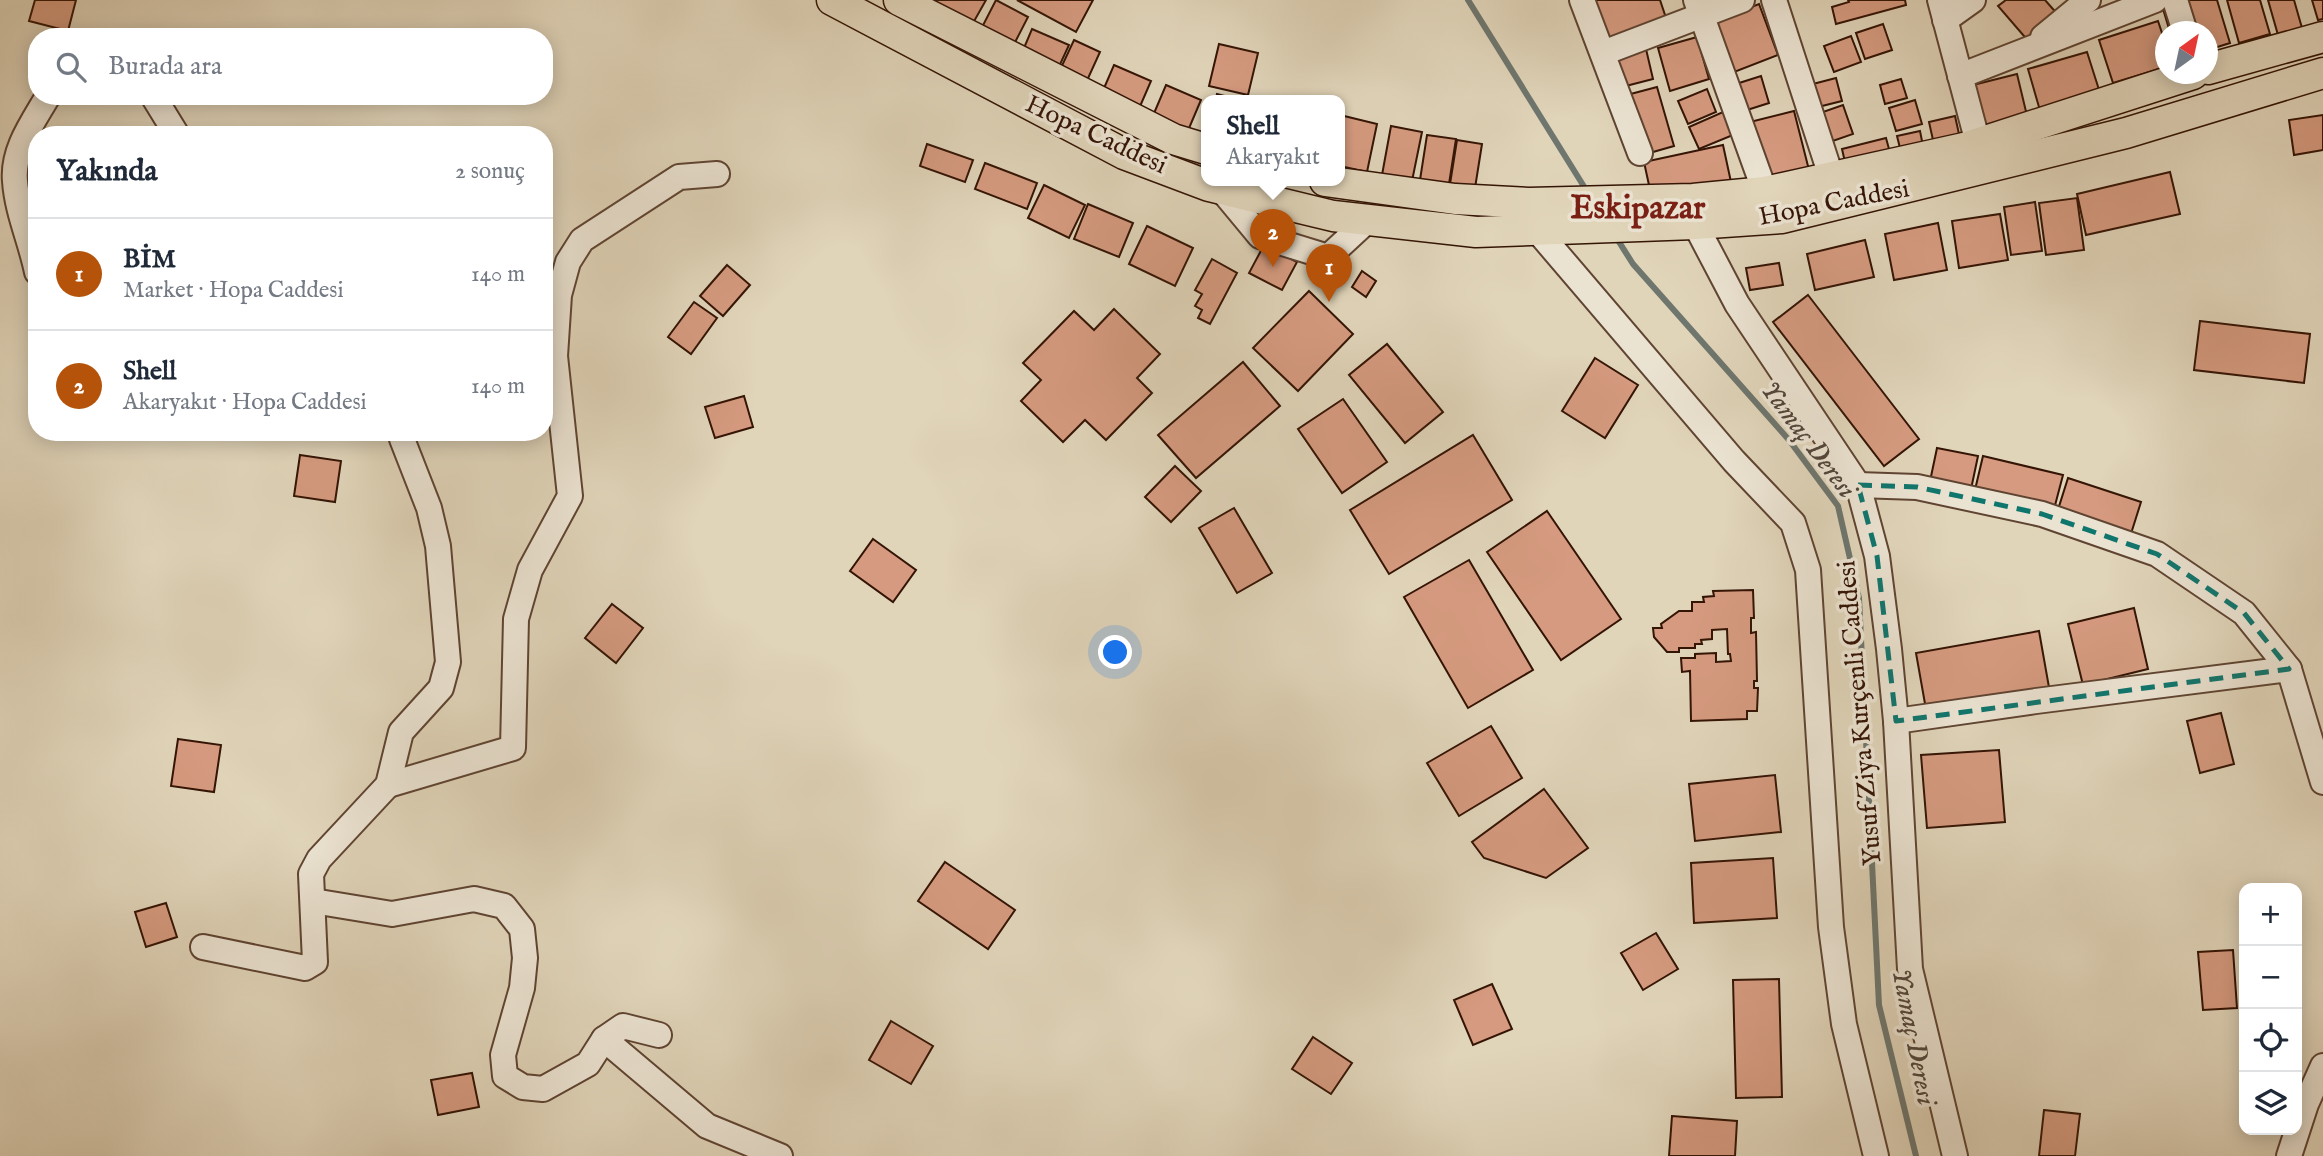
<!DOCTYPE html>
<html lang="tr">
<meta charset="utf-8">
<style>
:root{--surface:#fff;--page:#f2f2f3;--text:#1f2937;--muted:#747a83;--line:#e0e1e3;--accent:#b45309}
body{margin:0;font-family:"IM FELL English",serif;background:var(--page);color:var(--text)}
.controls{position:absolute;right:21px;bottom:21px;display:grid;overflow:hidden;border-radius:14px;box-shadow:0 4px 18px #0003}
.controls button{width:63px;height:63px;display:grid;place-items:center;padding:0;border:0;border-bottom:2px solid var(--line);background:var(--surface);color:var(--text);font:35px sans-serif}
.compass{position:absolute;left:2155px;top:21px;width:63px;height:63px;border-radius:50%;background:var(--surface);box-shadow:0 4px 18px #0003;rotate:33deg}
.you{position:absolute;left:1116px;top:653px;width:24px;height:24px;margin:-18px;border:5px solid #fff;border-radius:50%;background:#1a73e8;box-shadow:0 0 0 10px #1a73e833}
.badge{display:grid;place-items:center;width:46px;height:46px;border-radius:50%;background:var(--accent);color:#fff;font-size:23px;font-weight:700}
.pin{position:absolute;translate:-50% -58px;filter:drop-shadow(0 2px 4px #0008)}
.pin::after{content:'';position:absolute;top:37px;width:24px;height:21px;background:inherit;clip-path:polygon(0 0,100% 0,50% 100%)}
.popup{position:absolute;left:1201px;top:95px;width:144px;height:91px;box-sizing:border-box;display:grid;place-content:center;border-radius:14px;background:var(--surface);filter:drop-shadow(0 2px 5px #0005);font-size:23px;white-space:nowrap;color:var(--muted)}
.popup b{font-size:26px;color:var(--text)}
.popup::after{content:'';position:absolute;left:50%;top:100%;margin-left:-14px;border:14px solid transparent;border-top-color:var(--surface)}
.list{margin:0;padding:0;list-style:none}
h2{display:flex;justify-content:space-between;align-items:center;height:91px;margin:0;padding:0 28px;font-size:30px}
h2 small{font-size:23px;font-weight:400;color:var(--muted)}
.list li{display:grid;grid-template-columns:46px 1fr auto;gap:21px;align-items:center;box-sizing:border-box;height:112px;padding:0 28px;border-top:2px solid var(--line)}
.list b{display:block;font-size:26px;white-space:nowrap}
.list p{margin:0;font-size:23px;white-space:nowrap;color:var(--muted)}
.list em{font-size:23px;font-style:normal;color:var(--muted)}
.icon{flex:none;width:38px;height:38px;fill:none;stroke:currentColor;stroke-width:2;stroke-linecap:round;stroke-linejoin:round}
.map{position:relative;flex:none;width:2323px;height:1156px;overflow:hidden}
.search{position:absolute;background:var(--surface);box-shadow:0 4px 18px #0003;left:28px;top:28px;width:525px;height:77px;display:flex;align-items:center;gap:18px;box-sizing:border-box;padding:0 24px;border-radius:28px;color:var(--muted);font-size:26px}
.panel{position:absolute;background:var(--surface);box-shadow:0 4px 18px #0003;left:28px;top:126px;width:525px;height:315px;border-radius:28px}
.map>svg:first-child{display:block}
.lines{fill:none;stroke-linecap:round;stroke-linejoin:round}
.stream{stroke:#6e766e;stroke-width:6}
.building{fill:#d59a7f;stroke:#341405;stroke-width:2}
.minor-casing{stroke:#5f4432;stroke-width:28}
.major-casing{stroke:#341405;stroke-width:33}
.minor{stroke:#ebe3d2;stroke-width:24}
.major{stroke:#e0d4b9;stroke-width:30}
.marked{fill:none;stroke:#0f766e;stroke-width:5;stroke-dasharray:14 9;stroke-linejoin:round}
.labels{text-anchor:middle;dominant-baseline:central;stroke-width:7;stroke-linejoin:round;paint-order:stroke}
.street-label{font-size:26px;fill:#341405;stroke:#ebe3d2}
.water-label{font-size:28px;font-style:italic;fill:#51453a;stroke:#ebe3d2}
.district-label{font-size:33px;font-weight:bold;fill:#7a1f14;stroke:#ebe3d2}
</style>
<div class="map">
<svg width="2323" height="1156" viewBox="0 0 2323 1156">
<rect width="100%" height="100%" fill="#e0d4b9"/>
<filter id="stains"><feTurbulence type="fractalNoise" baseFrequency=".00286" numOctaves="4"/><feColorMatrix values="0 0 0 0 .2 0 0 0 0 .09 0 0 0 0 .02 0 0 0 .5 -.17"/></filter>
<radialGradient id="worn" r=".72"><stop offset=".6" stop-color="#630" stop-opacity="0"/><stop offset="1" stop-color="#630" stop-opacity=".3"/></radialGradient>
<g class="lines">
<g class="stream">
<polyline points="1468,0 1588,193"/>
<polyline points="1614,234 1633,264 1789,440 1838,506 1859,598 1879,1005 1916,1156"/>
</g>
</g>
<g class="building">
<polygon points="35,0 76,0 68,31 29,21"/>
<polygon points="908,0 986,0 968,32"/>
<polygon points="996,0 1028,17 1010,52 978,35"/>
<polygon points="1017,0 1093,0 1076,32"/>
<polygon points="1594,0 1660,0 1666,18 1608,38"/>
<polygon points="1848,0 1905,0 1906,5 1836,24 1832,7 1849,2"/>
<polygon points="2006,0 2045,0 2060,17 2030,43 1998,6"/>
<polygon points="2190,0 2217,0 2230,43 2208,50 2208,32 2170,32 2163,9"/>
<polygon points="2227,0 2260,0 2270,34 2239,43"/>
<polygon points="2268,0 2294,0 2302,28 2278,35"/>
<polygon points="2312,0 2323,0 2323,19 2318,20"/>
<polygon points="1759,4 1778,55 1729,74 1710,23"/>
<polygon points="2158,21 2166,45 2166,67 2113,83 2099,40"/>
<polygon points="1883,24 1892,50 1865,59 1856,33"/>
<polygon points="1032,29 1069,45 1057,71 1021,55"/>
<polygon points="1851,36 1861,62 1834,72 1824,46"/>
<polygon points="1697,37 1709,79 1670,91 1658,48"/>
<polygon points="1074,40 1100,52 1085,85 1059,72"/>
<polygon points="1219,44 1258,53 1248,95 1209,86"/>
<polygon points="1646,49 1653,79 1622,87 1615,56"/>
<polygon points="2087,52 2101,96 2041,114 2028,69"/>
<polygon points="1114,65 1151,81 1135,118 1098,102"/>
<polygon points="2017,74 2029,124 1969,138 1957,89"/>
<polygon points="1761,76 1769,103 1744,111 1736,84"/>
<polygon points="1836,78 1842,101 1814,108 1809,85"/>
<polygon points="1901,79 1907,98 1885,104 1880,85"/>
<polygon points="1166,85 1201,100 1187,133 1152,118"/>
<polygon points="1657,87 1674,146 1639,156 1623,96"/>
<polygon points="1707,89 1716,112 1688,124 1678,101"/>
<polygon points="1217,94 1243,101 1215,101"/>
<polygon points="1915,100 1922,124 1896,131 1889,108"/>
<polygon points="1843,105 1853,134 1827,143 1817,114"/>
<polygon points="1794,111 1809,170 1764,181 1750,122"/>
<polygon points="1723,112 1733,135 1699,149 1689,127"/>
<polygon points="1340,115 1377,124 1367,172 1340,166"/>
<polygon points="2323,115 2323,150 2294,155 2289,120"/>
<polygon points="1955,116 1961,143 1935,149 1929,122"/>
<polygon points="1391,126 1422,132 1412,181 1382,175"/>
<polygon points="1920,131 1924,151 1902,156 1897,136"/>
<polygon points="1427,135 1456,139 1449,184 1420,180"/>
<polygon points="1886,138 1892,160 1847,171 1842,149"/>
<polygon points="1457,140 1482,144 1475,188 1450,184"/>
<polygon points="927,144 973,160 965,182 920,166"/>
<polygon points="1723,145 1731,182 1652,199 1644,162"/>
<polygon points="985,163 1037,183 1027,209 975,189"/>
<polygon points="2170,172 2180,214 2086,235 2077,194"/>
<polygon points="1044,185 1085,205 1069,238 1028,218"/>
<polygon points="2077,198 2084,250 2046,255 2039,203"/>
<polygon points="2035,202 2042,251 2011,255 2004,207"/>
<polygon points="1088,204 1133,223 1119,257 1074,239"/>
<polygon points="2000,214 2008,260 1959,268 1952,221"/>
<polygon points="1938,223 1947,270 1894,280 1885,234"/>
<polygon points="1147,226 1193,248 1175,286 1129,264"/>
<polygon points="1865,240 1874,277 1815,290 1807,254"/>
<polygon points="1264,245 1297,262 1282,290 1249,273"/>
<polygon points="1212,259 1237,273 1210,324 1198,318 1202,310 1195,306 1202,294 1195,290"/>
<polygon points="1779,263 1783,285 1750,290 1746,268"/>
<polygon points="727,265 750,285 723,316 700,296"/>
<polygon points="1362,271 1376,281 1366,297 1352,287"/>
<polygon points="1309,291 1353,334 1298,391 1253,348"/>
<polygon points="1808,295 1919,439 1884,466 1773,322"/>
<polygon points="694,302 717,318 691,354 668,337"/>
<polygon points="1114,309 1160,354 1137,378 1152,393 1106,440 1085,420 1063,442 1021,401 1041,380 1023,363 1074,311 1094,330"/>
<polygon points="2200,321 2310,334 2304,383 2194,370"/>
<polygon points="1387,344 1443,412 1405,443 1349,375"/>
<polygon points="1595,358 1638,385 1605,438 1562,411"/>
<polygon points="1243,362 1280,406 1196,478 1158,435"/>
<polygon points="744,396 753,427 715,438 705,407"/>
<polygon points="1343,399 1387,462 1342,493 1298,429"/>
<polygon points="1473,435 1512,500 1389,574 1350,510"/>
<polygon points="1937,448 1978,456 1970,494 1929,486"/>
<polygon points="300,455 341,461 335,502 294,496"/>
<polygon points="1983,456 2063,475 2053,513 1974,494"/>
<polygon points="1175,466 1201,491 1171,522 1145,497"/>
<polygon points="2068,478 2141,502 2129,540 2056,516"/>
<polygon points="1234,508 1272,573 1237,593 1199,528"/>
<polygon points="1547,511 1621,619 1561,660 1487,552"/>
<polygon points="873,539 916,570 893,602 850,571"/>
<polygon points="1469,560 1533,670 1468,708 1404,597"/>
<polygon points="1753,590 1754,618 1751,618 1751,633 1756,632 1757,681 1754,681 1754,688 1758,688 1757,711 1747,711 1747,719 1691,721 1690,671 1682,672 1681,658 1695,658 1695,654 1716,653 1716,662 1731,661 1730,654 1728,654 1727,629 1712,630 1712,639 1701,640 1702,644 1695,644 1695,648 1679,648 1679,652 1667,652 1654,637 1653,628 1662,628 1661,624 1679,611 1692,611 1692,602 1704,602 1703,597 1714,596 1713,591"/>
<polygon points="612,604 643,628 616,663 585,638"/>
<polygon points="2134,608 2148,669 2083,685 2068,624"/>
<polygon points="2039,631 2050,693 1927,715 1916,653"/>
<polygon points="2221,713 2234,764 2200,773 2187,721"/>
<polygon points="1491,726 1522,778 1459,816 1427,763"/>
<polygon points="178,739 221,745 214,792 171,786"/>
<polygon points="1999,750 2005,822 1927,828 1921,755"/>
<polygon points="1775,775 1781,832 1695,841 1689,784"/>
<polygon points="1544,789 1588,848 1546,878 1484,858 1472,842"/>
<polygon points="1773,858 1777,918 1694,923 1691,863"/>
<polygon points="945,862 1015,910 988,949 918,901"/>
<polygon points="166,903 177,937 146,947 135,912"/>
<polygon points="1656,933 1678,969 1643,990 1621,953"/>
<polygon points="2233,950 2237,1008 2203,1010 2198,952"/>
<polygon points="1779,979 1782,1097 1736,1098 1733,980"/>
<polygon points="1492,984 1512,1029 1473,1045 1454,1000"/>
<polygon points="891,1021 933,1046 911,1084 869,1060"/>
<polygon points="1313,1037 1352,1063 1331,1094 1292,1069"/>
<polygon points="472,1073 479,1107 438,1115 431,1080"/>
<polygon points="2044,1110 2080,1114 2075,1156 2039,1156"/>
<polygon points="1672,1116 1737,1121 1735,1156 1669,1156"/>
</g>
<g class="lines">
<g class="minor-casing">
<g id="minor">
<polyline points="1582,0 1640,153"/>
<polyline points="1696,0 1765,192"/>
<polyline points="1774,0 1832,179"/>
<polyline points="1940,0 1978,143 1985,161"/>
<polyline points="2175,0 2185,32"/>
<polyline points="1945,20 1973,0"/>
<polyline points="2043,37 2088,0"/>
<polyline points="1603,53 1742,0"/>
<polyline points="1960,76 2155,0"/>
<polyline points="153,96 177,135"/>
<polyline points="1221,189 1260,236 1328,257 1368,220"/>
<polyline points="1695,224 1737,304 1858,485 1877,556 1889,649 1896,721 1910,969 1955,1156"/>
<polyline points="1535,228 1734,461 1793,523 1808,570 1831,927 1844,1024 1876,1156"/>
<path d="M37 272C31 242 17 212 15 181 12 150 33 122 48 96"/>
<polyline points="1858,485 1917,487 2042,514 2157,554 2244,613 2289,669 2323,782"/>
<polyline points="1896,721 2036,701 2289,669"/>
<polyline points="388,785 513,748 516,619 530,570 570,496 555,356 559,295 568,262 582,240 679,177 717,174"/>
<polyline points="313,901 392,914 474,899 504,906 522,929 525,958 522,988 503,1055 505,1076 523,1087 543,1089 588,1064 604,1039 623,1026 659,1035"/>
<polyline points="203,947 305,968 315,962 311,874 319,859 388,785 401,732 441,688 448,662 438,546 429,508 402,439 403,432"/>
<polyline points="604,1039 707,1126 780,1156"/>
<polyline points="2289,1156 2306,1104 2323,1066"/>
</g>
</g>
<g class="major-casing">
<g id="major">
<polyline points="832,0 1124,154 1209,186 1333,216 1476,232 1695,224 1782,218 2126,133 2323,73"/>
<polyline points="899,0 1173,139 1206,149"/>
<polyline points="2208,69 2323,37"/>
<polyline points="1325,181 1455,199 1529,203 1693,199 1765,192 1964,148 2193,74"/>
</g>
</g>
<use href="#minor" class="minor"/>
<use href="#major" class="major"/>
</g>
<path class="marked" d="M1858 485 1917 487 2042 514 2157 554 2244 613 2289 669 1896 721 1877 556Z"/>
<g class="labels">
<g class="street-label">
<text transform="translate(1096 135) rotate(25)">Hopa Caddesi</text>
<text transform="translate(1834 203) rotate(-11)">Hopa Caddesi</text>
<text transform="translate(1860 713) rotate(-95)">Yusuf Ziya Kurçenli Caddesi</text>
</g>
<g class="water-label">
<text transform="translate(1808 440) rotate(53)">Yamaç Deresi</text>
<text transform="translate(1913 1037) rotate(79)">Yamaç Deresi</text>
</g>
<g class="district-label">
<text x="1638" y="209">Eskipazar</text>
</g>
</g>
<rect width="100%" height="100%" filter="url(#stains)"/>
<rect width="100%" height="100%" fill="url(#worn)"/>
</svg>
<div class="controls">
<button>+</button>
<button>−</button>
<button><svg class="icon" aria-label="locate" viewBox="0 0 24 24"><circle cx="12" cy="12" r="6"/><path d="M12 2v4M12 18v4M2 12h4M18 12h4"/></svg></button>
<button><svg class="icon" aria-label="layers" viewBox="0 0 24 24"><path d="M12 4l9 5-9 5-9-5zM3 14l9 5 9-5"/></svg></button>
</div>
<svg class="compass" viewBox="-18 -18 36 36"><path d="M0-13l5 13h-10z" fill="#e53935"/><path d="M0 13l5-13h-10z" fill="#747a83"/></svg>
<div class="you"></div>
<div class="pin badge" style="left:1329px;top:302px">1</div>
<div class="pin badge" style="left:1273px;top:267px">2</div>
<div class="popup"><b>Shell</b>Akaryakıt</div>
<div class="search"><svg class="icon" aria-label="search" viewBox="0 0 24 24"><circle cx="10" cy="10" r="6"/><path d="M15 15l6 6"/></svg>Burada ara</div>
<section class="panel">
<h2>Yakında<small>2 sonuç</small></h2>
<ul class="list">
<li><span class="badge">1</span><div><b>BİM</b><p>Market · Hopa Caddesi</p></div><em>140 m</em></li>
<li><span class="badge">2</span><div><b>Shell</b><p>Akaryakıt · Hopa Caddesi</p></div><em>140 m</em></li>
</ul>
</section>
</div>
